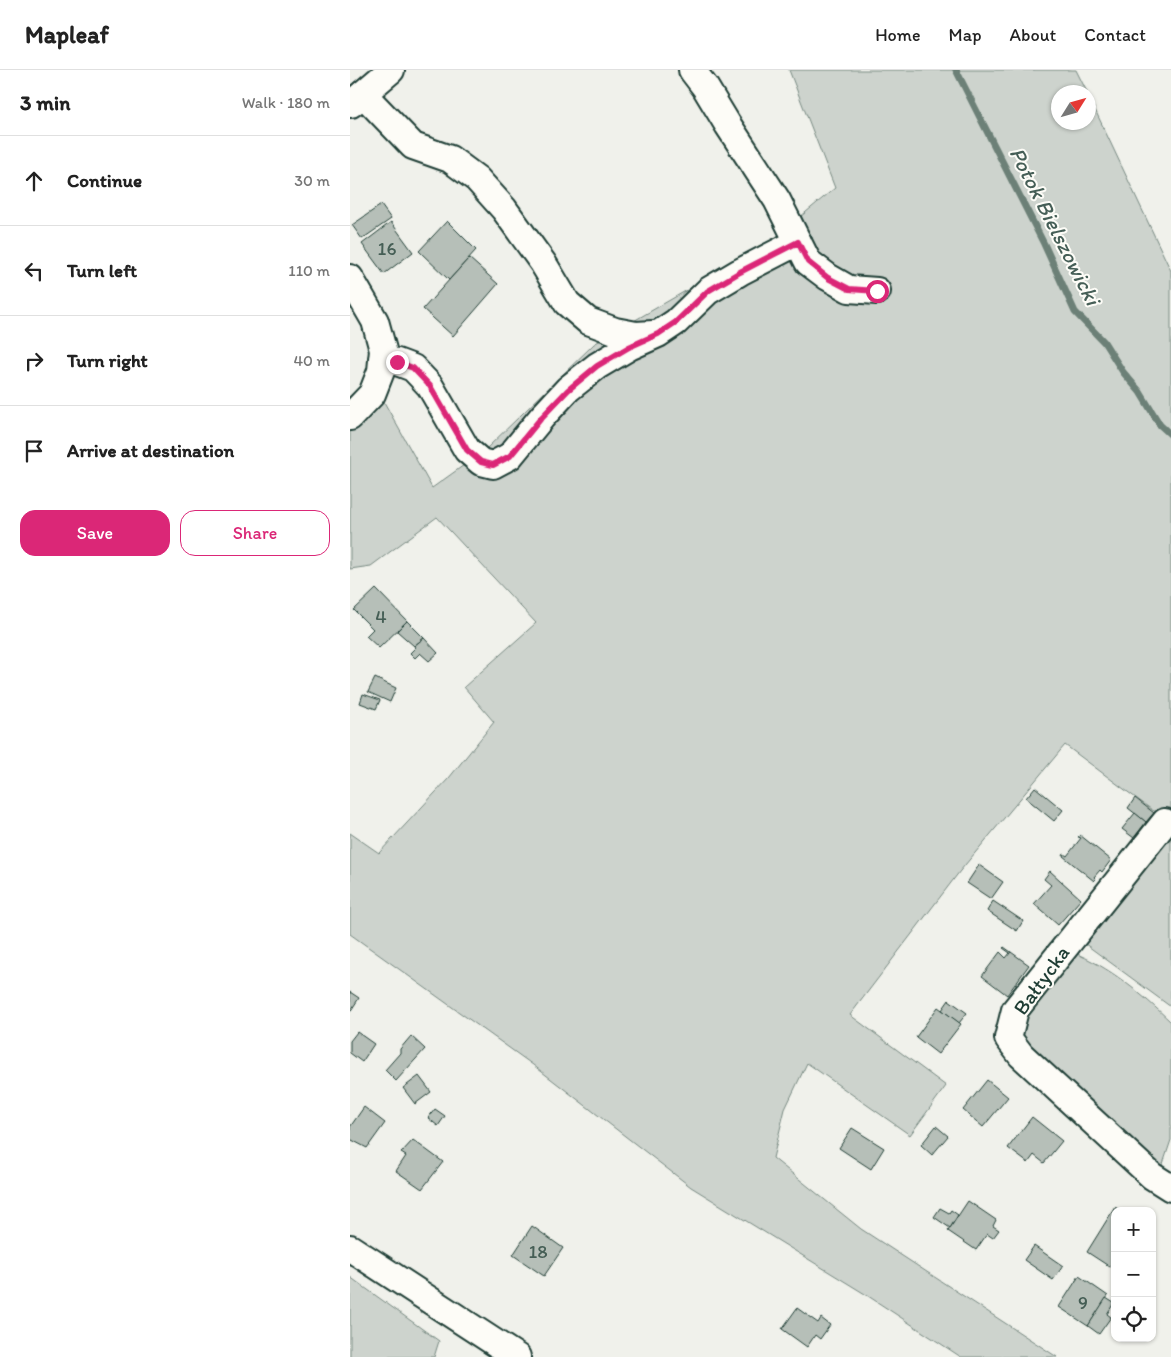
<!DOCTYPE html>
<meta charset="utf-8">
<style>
:root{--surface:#fff;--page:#f2f2f2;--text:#222;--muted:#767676;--line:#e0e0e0;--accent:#db2777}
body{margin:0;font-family:Itim,sans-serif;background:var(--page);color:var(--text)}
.controls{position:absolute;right:15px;bottom:15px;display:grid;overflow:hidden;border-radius:10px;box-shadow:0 1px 4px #0004}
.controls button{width:45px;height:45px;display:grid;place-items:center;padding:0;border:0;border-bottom:1px solid var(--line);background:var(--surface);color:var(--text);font:25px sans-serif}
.compass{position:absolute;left:701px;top:15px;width:45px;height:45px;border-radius:50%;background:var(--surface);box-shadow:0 1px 4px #0004;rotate:53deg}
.stop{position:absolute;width:15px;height:15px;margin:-11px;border:4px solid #db2777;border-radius:50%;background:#fff}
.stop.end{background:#db2777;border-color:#fff;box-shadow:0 1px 5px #0008}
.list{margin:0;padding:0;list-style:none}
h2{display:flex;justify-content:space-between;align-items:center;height:65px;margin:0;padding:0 20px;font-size:21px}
h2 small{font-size:16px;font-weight:400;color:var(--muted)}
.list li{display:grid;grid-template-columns:32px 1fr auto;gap:15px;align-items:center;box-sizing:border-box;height:90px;padding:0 20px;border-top:1px solid var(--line)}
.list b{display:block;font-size:19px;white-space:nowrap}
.list em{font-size:16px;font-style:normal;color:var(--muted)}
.actions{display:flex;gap:10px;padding:15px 20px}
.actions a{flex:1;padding:11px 0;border:1px solid var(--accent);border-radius:15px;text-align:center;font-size:18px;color:var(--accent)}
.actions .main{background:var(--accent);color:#fff}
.icon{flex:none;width:28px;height:28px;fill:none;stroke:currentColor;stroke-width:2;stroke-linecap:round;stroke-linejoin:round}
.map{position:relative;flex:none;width:821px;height:1287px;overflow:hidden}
header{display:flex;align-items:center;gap:30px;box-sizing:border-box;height:70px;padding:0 25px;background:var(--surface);border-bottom:1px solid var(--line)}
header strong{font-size:24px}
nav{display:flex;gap:28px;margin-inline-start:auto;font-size:18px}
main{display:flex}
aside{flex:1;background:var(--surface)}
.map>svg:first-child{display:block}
.green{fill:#cdd3cd;stroke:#768880}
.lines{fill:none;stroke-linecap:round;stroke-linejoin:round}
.stream{stroke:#6c8077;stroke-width:7}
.building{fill:#b6bfb8;stroke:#1f3d34}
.minor-casing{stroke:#1f3d34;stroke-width:30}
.minor{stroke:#fdfcf7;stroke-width:26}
.route{stroke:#db2777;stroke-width:6}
.labels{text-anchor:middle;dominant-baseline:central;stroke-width:4;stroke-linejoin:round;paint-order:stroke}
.number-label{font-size:19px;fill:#455e55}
.street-label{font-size:21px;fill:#1f3d34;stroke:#fdfcf7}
.water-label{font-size:22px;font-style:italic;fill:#455e56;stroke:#fdfcf7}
</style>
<header>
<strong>Mapleaf</strong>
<nav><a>Home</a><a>Map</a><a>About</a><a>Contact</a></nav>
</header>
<main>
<aside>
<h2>3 min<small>Walk · 180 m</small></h2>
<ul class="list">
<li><svg class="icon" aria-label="ahead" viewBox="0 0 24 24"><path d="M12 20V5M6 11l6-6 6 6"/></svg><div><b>Continue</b></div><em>30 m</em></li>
<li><svg class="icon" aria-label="left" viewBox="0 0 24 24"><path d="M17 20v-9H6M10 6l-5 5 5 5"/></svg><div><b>Turn left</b></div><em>110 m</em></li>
<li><svg class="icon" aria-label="right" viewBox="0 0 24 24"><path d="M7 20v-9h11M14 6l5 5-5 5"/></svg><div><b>Turn right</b></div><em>40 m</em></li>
<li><svg class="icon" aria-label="arrive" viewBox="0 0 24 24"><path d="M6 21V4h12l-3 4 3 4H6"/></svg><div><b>Arrive at destination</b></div></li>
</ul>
<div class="actions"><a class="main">Save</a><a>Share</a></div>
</aside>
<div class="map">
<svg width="821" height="1287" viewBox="0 0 821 1287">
<rect width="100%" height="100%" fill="#f0f1eb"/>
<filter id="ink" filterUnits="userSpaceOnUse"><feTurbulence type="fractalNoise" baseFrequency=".02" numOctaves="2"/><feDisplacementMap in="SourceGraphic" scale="10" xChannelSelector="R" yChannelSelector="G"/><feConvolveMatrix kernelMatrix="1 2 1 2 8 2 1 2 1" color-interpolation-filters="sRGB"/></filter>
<g filter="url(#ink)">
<g class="green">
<polygon points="439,0 726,0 737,22 708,22 708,52 738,52 739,27 821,201 821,937 727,868 813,745 802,740 715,675 610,801 500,945 596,1016 560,1065 457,993 435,1039 423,1088 511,1159 707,1287 611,1287 515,1224 341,1117 183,995 0,864 0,763 29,783 99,708 144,652 114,617 186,553 87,447 21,496 0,499 0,360 34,332 82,418 135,380 244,274 420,172 485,118"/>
<path d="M722 882C759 896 793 925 821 952V1070L813 1094 808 1098 670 972 676 940Z"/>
<polygon points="0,1207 89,1271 84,1287 0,1287"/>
</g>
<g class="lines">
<polyline class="stream" points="606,0 694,174 725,242 754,272 773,302 790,322 810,355 821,365"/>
</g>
<g class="building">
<polygon points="31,135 41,149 12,169 2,155"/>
<polygon points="97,151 126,180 99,210 69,181"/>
<polygon points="41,152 63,182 34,204 12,174"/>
<polygon points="119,188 148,214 103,266 73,239"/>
<polygon points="26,519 57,551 29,578 16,566 23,559 4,540"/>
<polygon points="57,551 74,568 64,576 47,561"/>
<polygon points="74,568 88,583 79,591 70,583 65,588 60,583 66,577 64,576"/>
<polygon points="25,608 46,618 40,632 18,622"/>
<polygon points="13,624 30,630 26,639 10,633"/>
<polygon points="685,717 713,740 704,751 676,728"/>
<polygon points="785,728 804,743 796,752 778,738"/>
<polygon points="785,743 796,752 784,768 772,759"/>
<polygon points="730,765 761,790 752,802 750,800 744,807 746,809 744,811 713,786 714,784 717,786 731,768 728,767"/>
<polygon points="629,795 653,812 641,829 617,813"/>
<polygon points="700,801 731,829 708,855 684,834 701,815 694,809"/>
<polygon points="643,831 673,851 667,861 637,841"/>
<polygon points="654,877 679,895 657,925 632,906 650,882 656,888 660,883 653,878"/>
<polygon points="0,922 9,928 0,942"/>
<polygon points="599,930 617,943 609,953 592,940"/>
<polygon points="588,937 611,954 588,984 566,967"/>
<polygon points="7,962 24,974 12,992 0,983 0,971"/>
<polygon points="61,966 75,979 46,1011 35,1000 50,983 50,979"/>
<polygon points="69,1006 81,1022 65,1034 53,1018"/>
<polygon points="637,1010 658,1027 633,1057 613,1040"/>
<polygon points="14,1037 35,1053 17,1078 0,1069 0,1057"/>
<polygon points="85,1039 95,1046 88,1056 78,1048"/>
<polygon points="682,1047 712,1071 694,1093 684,1085 678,1093 658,1078"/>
<polygon points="586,1056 598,1066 582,1085 571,1075"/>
<polygon points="502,1058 534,1078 521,1099 489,1078"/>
<polygon points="63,1070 93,1092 72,1119 46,1101 56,1086 51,1083"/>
<polygon points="618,1131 646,1150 643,1156 649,1160 643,1168 637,1164 626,1180 598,1161"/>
<polygon points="765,1137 771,1141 765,1141 765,1189 760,1197 737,1182"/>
<polygon points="590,1138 599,1143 601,1140 608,1145 600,1158 584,1147"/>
<polygon points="182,1156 213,1178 194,1206 163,1185"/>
<polygon points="684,1176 713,1196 703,1210 674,1190"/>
<polygon points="729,1206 758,1226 738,1256 709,1237"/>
<polygon points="756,1228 764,1233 757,1244 761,1247 749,1264 738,1256"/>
<polygon points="447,1238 468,1253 471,1248 480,1255 470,1269 465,1265 457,1277 432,1259"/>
</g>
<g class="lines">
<g class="minor-casing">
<g id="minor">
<polyline points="342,0 355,17 378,55 427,130 458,192 478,207 499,219 527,221"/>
<polyline points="13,24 63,76 100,89 127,109 154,139 193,193 217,233 238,251 265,261 286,265 303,264"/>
<polyline points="1,34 41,0"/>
<polyline points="0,208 25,251 33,280 31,301 22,324 0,347"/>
<polyline points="32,290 47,292 63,298 80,316 117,380 131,392 143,395 160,386 192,347 218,319 247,296 279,277 308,264 326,252 358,221 390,202 448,172"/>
<polyline points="815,752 665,940 658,968 671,985 802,1106 821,1118"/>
<polyline points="0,1178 167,1287"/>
</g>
</g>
<use href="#minor" class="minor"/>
</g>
</g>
<g class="lines" filter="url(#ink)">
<polyline class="route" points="47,292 63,298 80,316 117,380 131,392 143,395 160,386 192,347 218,320 247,296 279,277 308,264 326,252 358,221 390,202 448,172 458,192 478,208 499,219 527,221"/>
</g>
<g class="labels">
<g class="number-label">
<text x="37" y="178">16</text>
<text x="31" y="546">4</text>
<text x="188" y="1181">18</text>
<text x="733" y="1232">9</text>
</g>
<g class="street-label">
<text transform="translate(691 910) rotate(-54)">Bałtycka</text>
</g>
<g class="water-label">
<text transform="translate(705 156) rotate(63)">Potok Bielszowicki</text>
</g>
</g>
</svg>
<div class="controls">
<button>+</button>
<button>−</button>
<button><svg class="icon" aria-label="locate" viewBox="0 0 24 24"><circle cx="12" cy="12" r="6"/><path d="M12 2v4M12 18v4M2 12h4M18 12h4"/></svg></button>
</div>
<svg class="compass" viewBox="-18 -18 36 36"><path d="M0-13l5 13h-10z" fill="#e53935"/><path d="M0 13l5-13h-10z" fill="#767676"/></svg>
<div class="stop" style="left:527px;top:221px"></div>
<div class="stop end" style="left:47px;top:292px"></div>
</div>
</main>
